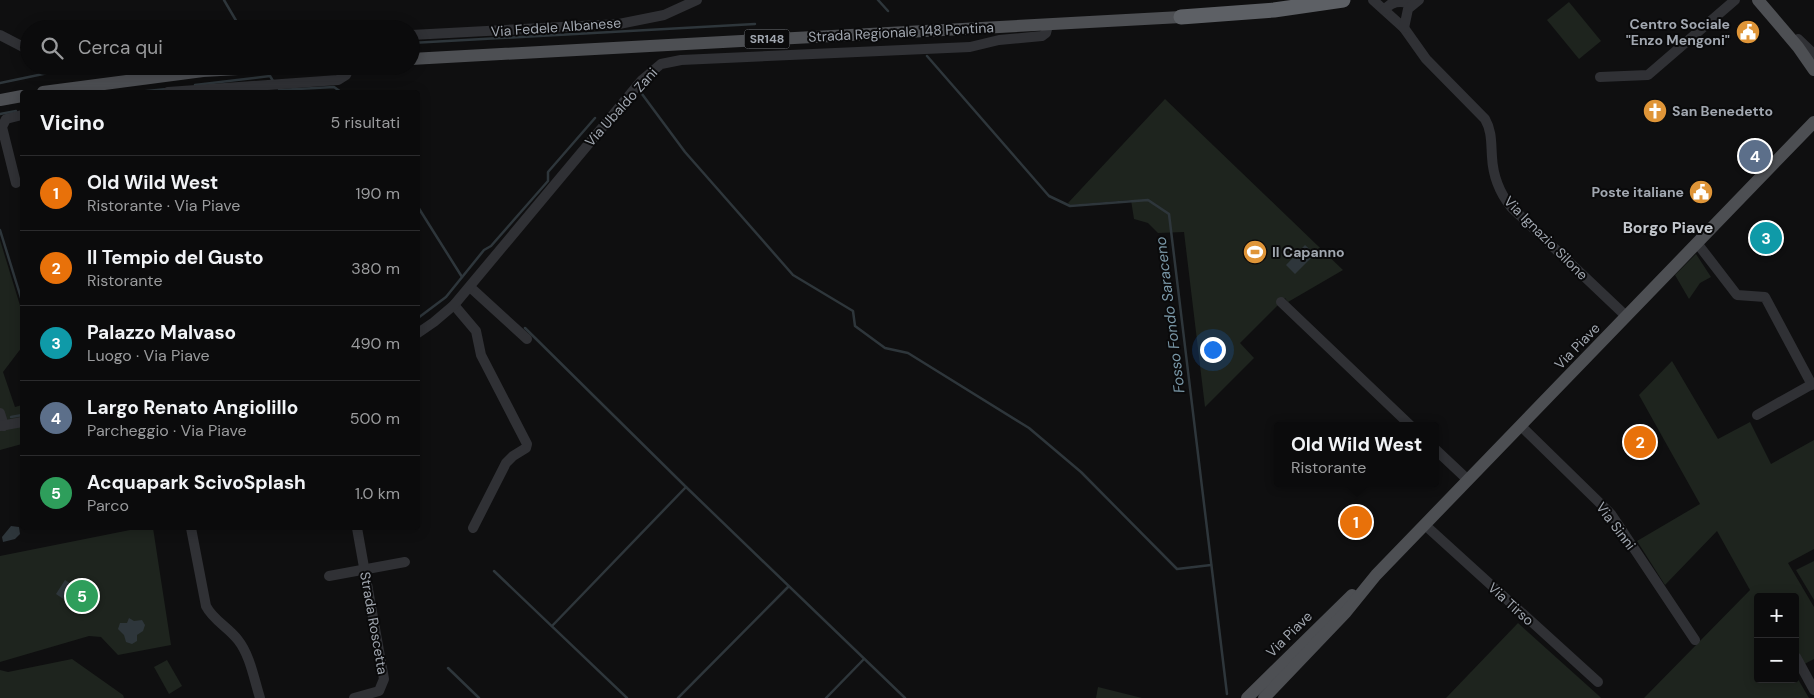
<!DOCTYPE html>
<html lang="it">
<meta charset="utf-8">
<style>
:root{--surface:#0b0b0c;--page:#19191a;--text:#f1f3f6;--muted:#9a9b9d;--line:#2b2b2d;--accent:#db2777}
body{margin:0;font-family:"DM Sans",sans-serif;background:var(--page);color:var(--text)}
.controls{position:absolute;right:15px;bottom:15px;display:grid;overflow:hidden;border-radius:5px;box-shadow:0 2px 12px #0003}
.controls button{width:45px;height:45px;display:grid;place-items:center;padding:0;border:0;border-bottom:1px solid var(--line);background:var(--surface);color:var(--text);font:25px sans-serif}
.you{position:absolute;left:1212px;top:349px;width:18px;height:18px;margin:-12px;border:4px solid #fff;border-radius:50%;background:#1a73e8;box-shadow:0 0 0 8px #1a73e833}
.badge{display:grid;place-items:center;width:32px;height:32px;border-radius:50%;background:var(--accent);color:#fff;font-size:16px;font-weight:700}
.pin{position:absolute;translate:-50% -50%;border:2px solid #fff;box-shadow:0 1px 5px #0006}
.popup{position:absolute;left:1274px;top:422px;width:165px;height:65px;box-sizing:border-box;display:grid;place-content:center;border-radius:5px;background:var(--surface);filter:drop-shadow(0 1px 4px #0005);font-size:16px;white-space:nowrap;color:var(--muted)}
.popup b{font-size:19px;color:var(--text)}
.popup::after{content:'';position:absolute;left:50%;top:100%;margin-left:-10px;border:10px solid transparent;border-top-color:var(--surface)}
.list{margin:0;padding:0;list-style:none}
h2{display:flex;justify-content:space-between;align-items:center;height:65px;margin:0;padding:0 20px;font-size:21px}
h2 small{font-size:16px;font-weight:400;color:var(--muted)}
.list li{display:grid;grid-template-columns:32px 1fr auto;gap:15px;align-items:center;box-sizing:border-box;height:75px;padding:0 20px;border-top:1px solid var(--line)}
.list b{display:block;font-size:19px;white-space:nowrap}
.list p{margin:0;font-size:16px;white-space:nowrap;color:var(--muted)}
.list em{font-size:16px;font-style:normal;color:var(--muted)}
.icon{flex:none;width:28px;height:28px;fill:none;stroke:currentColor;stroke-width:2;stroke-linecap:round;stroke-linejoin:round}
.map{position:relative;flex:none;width:1814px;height:698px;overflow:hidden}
.search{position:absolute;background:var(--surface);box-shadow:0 2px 12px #0003;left:20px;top:20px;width:400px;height:55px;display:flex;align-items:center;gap:12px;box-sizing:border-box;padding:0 18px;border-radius:28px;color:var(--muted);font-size:19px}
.panel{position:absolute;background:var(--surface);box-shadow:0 2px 12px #0003;left:20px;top:90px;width:400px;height:440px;border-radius:5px}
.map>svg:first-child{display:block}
.green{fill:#1e241e}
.water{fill:#2e363b}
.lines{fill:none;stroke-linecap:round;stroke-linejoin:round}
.stream{stroke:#2e363b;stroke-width:2.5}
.minor{stroke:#303135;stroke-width:10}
.major{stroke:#4d4f53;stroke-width:12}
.highway{stroke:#5d6065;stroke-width:15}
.labels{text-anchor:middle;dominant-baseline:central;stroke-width:4;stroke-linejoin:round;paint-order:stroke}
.shield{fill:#0a0a0b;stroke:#74787e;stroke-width:1}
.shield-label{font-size:12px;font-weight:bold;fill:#a1a7b0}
.poi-label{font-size:14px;font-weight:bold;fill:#a1a7b0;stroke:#0a0a0b;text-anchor:end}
.street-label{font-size:14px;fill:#a1a7b0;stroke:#0a0a0b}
.water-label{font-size:15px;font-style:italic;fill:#7a98a8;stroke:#0a0a0b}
.quarter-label{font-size:16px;font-weight:bold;fill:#c2c6cc;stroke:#0a0a0b}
</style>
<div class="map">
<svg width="1814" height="698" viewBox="0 0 1814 698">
<rect width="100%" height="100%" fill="#0f0f10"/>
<g class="green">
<polygon points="1569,2 1601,41 1579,59 1547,20"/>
<polygon points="1165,99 1343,270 1288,302 1285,298 1240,343 1254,358 1205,407 1184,232 1158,233 1148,223 1134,219 1131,200 1070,205 1068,203"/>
<polygon points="0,240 22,312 22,347 3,372 15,407 22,405 22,444 0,450"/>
<polygon points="1696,254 1711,277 1700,283 1689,299 1675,275"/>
<polygon points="1672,361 1718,439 1750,422 1771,464 1814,440 1814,549 1788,563 1814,607 1814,659 1795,669 1795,597 1758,597 1758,679 1795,679 1795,674 1809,698 1644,698 1750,590 1717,531 1665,585 1637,541 1700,504 1639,395"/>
<polygon points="140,528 153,528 171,645 118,655 101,637 89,636 0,662 0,556"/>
<polygon points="1814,561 1814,600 1796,570"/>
<polygon points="1518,623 1598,695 1601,698 1446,698"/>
<polygon points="72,659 123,695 124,698 0,698 0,670 8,672"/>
<polygon points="167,660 182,686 169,694 154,667"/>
<polygon points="1098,687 1142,698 1096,698"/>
</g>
<g class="water">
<polygon points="1305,245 1315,254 1295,274 1286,265"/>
<polygon points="11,526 19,527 20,534 15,539 3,542 2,537"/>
<polygon points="84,578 99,588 83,612 69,603 71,600 67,598 65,600 56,594 65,580 76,587 75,590"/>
<polygon points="129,618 134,621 142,620 145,625 143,631 137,635 137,641 132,644 126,642 124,635 118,629 120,623 127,623"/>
</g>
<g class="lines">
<g class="stream">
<polyline points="224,0 241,29"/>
<polyline points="878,0 888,11"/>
<polyline points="411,43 755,24"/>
<polyline points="927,56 1049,196 1070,206 1148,200 1169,214 1227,694"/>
<polyline points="0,83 67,69 96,66"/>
<polyline points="195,85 270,76 273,81"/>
<polyline points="279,90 334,87 341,92"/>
<polyline points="137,92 167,89"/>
<polyline points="642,94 685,152 793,275 853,311 855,326 885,348 908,353 1029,428 1081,472 1177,569 1211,565"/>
<polyline points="0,114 16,111"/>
<polyline points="418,207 462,277"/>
<polyline points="0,230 22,301"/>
<polyline points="418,318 446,297 484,250 491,246 548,181 548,172 595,118"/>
<polyline points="525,328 686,487 905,698"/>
<polyline points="11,417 22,415"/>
<polyline points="494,571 627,698"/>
<polyline points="552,626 686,487"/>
<polyline points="448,668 479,698"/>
<polyline points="678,698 788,587"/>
<polyline points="826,698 864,659"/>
</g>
<g class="minor">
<path d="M1373 0 1404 28 1426 59 1485 119C1492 131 1491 143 1492 157 1493 176 1499 192 1511 207L1626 316"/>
<path d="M1385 10C1391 0 1403 1 1413 4"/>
<polyline points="1404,28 1408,9 1419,0"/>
<polyline points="0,35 29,50"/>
<polyline points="411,35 619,24 664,15 697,0"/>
<polyline points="1798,39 1814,54"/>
<polyline points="1600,77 1648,75 1735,0"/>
<polyline points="168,92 338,80 346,75 350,66"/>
<polyline points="16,183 2,127 6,119 22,115"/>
<polyline points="1697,243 1737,295 1765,297 1812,385"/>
<polyline points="470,287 527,339"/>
<polyline points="1281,302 1411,426"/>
<polyline points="454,305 476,331 481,355 527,444 526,448 513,456 506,463 473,528"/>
<polyline points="418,333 434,322 454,305 642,80 661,64 681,60 970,47 999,40 1042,36 1046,33 1048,25"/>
<polyline points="0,413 4,426"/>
<polyline points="1757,415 1814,383"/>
<polyline points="0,426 22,422"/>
<polyline points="1521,426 1611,514 1695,640"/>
<polyline points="1435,449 1468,480"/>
<polyline points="1425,525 1598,682"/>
<path d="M191 528 206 606C213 620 228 627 238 640 250 655 254 679 260 698"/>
<polyline points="329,576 405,562"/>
<polyline points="1796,657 1814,690"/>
<polyline points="354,698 379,691 384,679 357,528"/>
</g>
<g class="major">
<polyline points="1758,0 1798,47 1814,70"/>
<polyline points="411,59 1181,17"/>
<polyline points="43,92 203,71 289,66"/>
<polyline points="0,100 22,96"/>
<polyline points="1247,698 1352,595"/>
<polyline points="1264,698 1346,612 1376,575 1814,122"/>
</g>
<polyline class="highway" points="1181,17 1274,10 1343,0"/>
</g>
<defs>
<g id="civic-disc" transform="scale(1.25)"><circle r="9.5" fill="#df9538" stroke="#0a0a0b"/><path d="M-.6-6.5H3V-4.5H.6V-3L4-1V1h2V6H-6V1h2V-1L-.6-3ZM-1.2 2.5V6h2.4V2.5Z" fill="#fff"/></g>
<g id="church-disc" transform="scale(1.25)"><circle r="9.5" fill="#df9538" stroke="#0a0a0b"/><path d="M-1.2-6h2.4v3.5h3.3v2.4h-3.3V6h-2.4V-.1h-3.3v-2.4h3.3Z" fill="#fff"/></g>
<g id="stadium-disc" transform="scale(1.25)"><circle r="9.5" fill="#df9538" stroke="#0a0a0b"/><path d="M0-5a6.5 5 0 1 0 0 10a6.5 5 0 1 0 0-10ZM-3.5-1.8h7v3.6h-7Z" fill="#fff"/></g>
</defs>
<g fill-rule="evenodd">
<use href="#civic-disc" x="1748" y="32"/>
<use href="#church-disc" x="1655" y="111"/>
<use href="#civic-disc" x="1701" y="192"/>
<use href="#stadium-disc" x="1255" y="252"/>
</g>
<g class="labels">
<rect class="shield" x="744.5" y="29.5" width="45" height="19" rx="4"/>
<g class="shield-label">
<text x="767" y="39">SR148</text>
</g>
<g class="poi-label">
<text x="1730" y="24">Centro Sociale<tspan x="1730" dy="16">"Enzo Mengoni"</tspan></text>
<text x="1672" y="111" text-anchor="start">San Benedetto</text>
<text x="1684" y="192">Poste italiane</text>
<text x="1272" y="252" text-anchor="start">Il Capanno</text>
</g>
<g class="street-label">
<text transform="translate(556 27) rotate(-4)">Via Fedele Albanese</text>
<text transform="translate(901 32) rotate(-3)">Strada Regionale 148 Pontina</text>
<text transform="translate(621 107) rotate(-48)">Via Ubaldo Zani</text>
<text transform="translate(1546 238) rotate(45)">Via Ignazio Silone</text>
<text transform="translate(1577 346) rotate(-46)">Via Piave</text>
<text transform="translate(1616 526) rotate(53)">Via Sinni</text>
<text transform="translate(1511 604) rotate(42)">Via Tirso</text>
<text transform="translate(374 623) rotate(80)">Strada Roscetta</text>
<text transform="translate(1289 634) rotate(-45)">Via Piave</text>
</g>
<g class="water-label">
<text transform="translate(1170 315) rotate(-97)">Fosso Fondo Saraceno</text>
</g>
<g class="quarter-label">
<text x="1668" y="227">Borgo Piave</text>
</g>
</g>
</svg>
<div class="controls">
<button>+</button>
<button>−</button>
</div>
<div class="you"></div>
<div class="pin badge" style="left:1356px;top:522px;background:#e8710a">1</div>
<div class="popup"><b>Old Wild West</b>Ristorante</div>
<div class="pin badge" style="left:1640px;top:442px;background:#e8710a">2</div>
<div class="pin badge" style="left:1766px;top:238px;background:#0f9aa8">3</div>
<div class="pin badge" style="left:1755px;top:156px;background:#5c6f8a">4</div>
<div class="pin badge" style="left:82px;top:596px;background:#2e9e5b">5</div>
<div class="search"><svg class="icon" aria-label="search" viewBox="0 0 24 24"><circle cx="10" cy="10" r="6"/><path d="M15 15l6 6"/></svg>Cerca qui</div>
<section class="panel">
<h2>Vicino<small>5 risultati</small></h2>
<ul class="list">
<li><span class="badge" style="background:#e8710a">1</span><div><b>Old Wild West</b><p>Ristorante · Via Piave</p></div><em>190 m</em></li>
<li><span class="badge" style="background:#e8710a">2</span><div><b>Il Tempio del Gusto</b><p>Ristorante</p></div><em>380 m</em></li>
<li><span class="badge" style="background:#0f9aa8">3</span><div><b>Palazzo Malvaso</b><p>Luogo · Via Piave</p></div><em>490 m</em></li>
<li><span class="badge" style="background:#5c6f8a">4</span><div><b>Largo Renato Angiolillo</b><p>Parcheggio · Via Piave</p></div><em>500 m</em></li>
<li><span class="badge" style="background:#2e9e5b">5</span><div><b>Acquapark ScivoSplash</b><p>Parco</p></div><em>1.0 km</em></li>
</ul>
</section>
</div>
